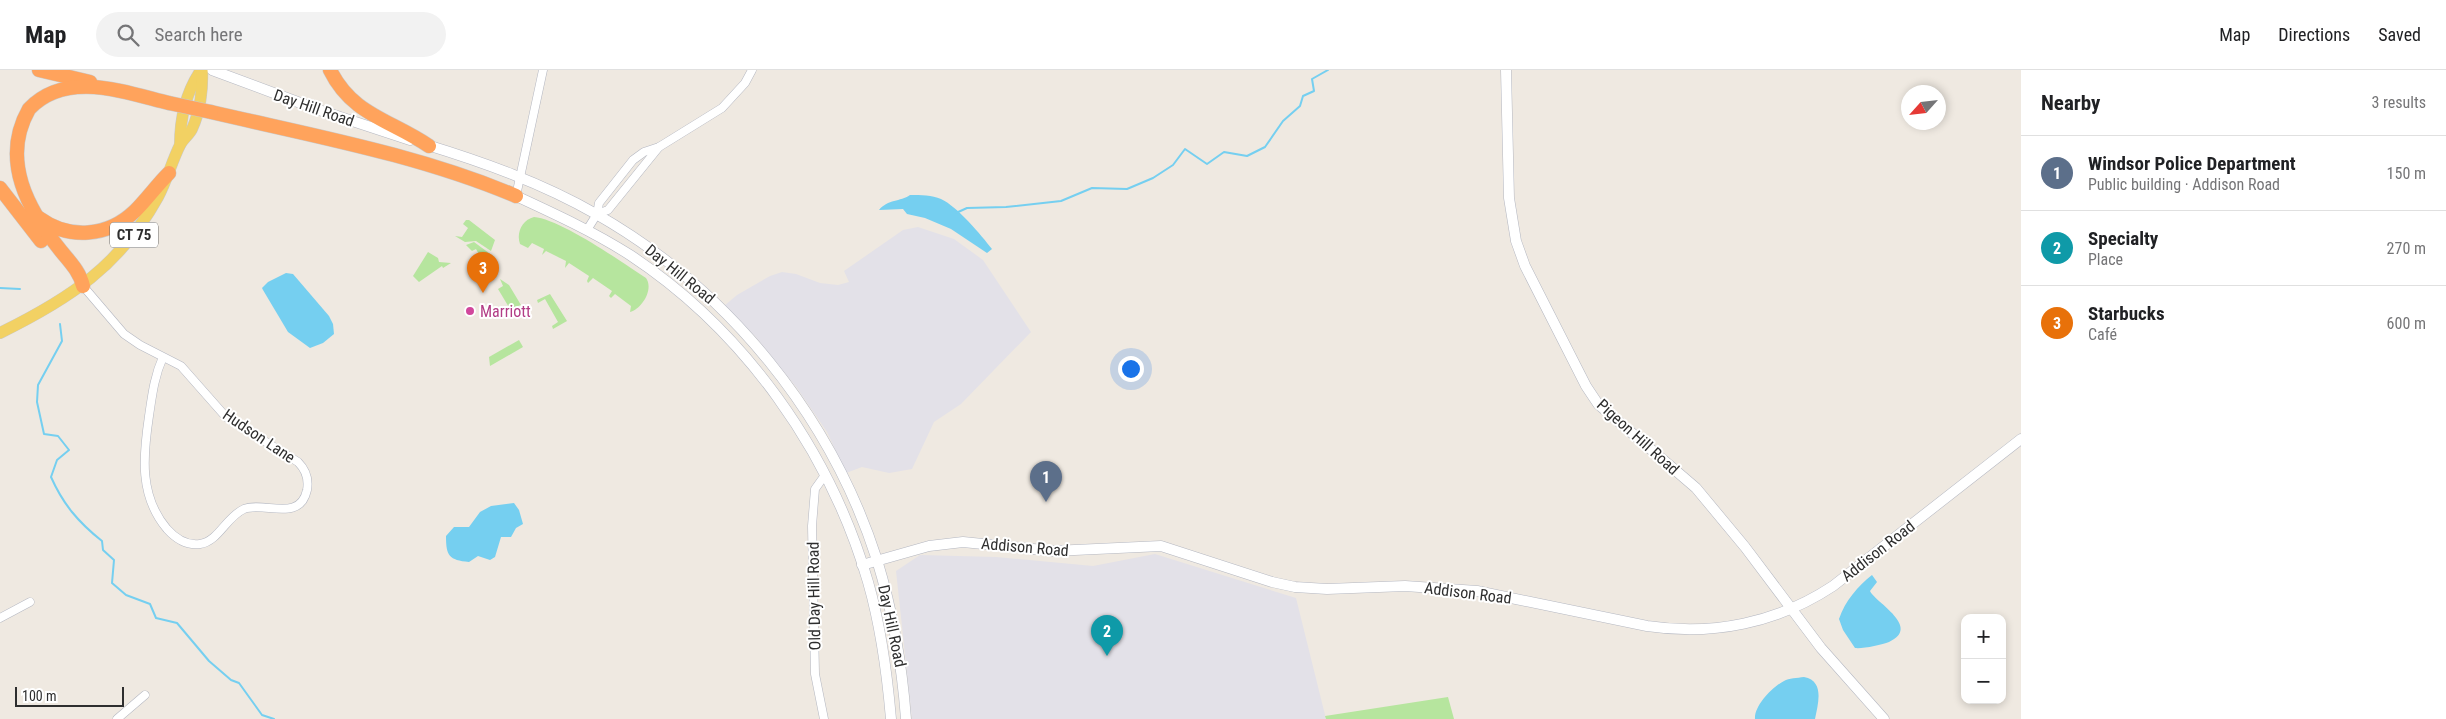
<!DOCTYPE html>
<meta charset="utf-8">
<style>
:root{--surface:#fff;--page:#f2f2f2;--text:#202124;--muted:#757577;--line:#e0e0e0;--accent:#4264fb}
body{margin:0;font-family:"Roboto Condensed",sans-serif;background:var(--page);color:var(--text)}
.controls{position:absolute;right:15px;bottom:15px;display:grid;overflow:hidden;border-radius:10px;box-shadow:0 2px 8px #0003}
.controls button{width:45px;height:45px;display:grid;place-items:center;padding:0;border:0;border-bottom:1px solid var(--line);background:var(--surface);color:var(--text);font:25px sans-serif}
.compass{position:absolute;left:1901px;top:15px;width:45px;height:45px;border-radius:50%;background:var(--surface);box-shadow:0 2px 8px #0003;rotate:243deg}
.scale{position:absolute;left:15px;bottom:12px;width:109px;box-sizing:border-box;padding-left:5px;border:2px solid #2e2e2e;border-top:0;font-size:14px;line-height:18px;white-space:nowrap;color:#2e2e2e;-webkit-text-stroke:4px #fff;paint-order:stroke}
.you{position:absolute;left:1130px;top:298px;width:18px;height:18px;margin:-12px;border:4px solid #fff;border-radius:50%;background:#1a73e8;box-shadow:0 0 0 8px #1a73e833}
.badge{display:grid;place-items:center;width:32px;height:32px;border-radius:50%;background:var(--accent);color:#fff;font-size:16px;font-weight:700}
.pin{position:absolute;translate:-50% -41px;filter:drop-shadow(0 1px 2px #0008)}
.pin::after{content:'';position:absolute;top:26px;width:18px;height:15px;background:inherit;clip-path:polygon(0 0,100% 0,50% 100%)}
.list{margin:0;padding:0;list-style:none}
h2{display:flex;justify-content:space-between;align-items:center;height:65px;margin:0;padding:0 20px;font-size:21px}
h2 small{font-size:16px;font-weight:400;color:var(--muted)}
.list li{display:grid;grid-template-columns:32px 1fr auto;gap:15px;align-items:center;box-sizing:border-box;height:75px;padding:0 20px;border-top:1px solid var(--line)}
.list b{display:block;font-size:19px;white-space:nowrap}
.list p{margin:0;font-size:16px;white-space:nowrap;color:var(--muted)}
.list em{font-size:16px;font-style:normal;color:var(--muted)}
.icon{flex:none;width:28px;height:28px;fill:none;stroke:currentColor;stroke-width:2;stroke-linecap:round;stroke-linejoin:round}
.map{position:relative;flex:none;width:2021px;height:649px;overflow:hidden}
header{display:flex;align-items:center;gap:30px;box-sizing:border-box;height:70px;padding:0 25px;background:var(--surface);border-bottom:1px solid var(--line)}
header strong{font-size:24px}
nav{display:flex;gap:28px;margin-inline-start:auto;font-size:18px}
.search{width:350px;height:45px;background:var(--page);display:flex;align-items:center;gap:12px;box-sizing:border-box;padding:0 18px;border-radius:28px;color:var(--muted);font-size:19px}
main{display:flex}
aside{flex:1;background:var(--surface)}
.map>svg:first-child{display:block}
.industrial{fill:#e3e1e8}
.green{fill:#b6e59e}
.water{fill:#75cff0}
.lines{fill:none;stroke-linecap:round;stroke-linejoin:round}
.stream{stroke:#75cff0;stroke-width:2}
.street-casing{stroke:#b4b7c1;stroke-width:9}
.secondary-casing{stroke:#b4b7c1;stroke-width:11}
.primary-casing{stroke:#c9c9c9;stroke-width:12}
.highway-casing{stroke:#c9c9c9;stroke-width:15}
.street{stroke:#fff;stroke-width:8}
.secondary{stroke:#fff;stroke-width:10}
.primary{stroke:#f2d163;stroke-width:11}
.highway{stroke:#ffa35c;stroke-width:14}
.highway-bridge-casing{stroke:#c9c9c9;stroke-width:15;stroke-linecap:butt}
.highway-bridge{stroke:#ffa35c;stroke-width:14}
.hotel-dot{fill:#d1479c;stroke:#fff;stroke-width:2}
.labels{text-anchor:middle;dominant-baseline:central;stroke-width:4;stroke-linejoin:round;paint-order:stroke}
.shield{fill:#fff;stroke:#6d6d6d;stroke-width:1}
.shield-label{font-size:15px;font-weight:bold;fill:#2e2e2e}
.street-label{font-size:16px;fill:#2e2e2e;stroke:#fff}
.hotel-label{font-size:16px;fill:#b23c85;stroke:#fff;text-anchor:start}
</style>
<header>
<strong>Map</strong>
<div class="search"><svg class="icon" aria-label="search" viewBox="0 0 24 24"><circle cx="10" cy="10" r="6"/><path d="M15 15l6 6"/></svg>Search here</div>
<nav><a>Map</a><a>Directions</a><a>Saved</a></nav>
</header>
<main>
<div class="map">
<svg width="2021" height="649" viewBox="0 0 2021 649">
<rect width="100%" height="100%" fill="#efe9e1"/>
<g class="industrial">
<polygon points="918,157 954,169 983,190 1031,262 961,334 934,352 912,399 889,403 862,397 846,403 827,362 797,318 756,267 724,236 737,225 770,206 782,202 796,204 820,213 838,215 849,212 844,201 903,160"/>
<polygon points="1155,484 1296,528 1326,649 912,649 896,501 920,485 996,487 1093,496"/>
</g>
<g class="green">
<path d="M534 147C560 149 622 192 646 208 654 219 642 239 630 242L631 236 615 224 611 228 609 226 612 221 593 208 588 213 587 211 589 206 569 193 565 198 566 191 546 181 542 185 544 179 532 173 528 178 520 174C516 163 522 150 534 147Z"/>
<polygon points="466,150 469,150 495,170 491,181 476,171 465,172 455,166 462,167 468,158 463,154"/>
<polygon points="474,172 493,186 495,201 490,195 486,197 476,179 472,181 466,175"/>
<polygon points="428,182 438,188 439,192 451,193 443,198 442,196 419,212 413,206"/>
<polygon points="500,209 509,215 521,235 510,239 498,219 503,216"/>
<polygon points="550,224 567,251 553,259 552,256 558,252 545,229 538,233 537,230"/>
<polygon points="519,270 523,277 490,296 489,287"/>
<polygon points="1448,627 1454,649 1326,649 1325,646"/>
</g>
<g class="water">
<path d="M910 125C921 125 932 125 941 129 958 137 981 165 992 179L987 183 951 159 925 148 907 144 903 139 879 140C888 129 900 132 910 125Z"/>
<polygon points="286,203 293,204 329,246 333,254 334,264 323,273 310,278 288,262 263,220 262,218 268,212"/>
<path d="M514 433 519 440 523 454 516 458 511 467H501L495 487 490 490 478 486 469 492C449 490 446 486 446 466L454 457H469L480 442 491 436Z"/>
<path d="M1872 505 1877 512 1870 521C1876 533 1922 557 1889 572 1882 575 1862 579 1855 578L1843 560 1839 549C1845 531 1858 516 1872 505Z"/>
<path d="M1804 607C1825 611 1818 634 1815 649H1755C1754 636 1772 617 1784 611 1789 608 1797 608 1804 607Z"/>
</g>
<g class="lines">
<g class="stream">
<polyline points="956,143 967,138 1006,137 1061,131 1092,118 1127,119 1153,108 1173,95 1185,79 1207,94 1224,82 1247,86 1265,77 1283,51 1300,36 1303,26 1314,21 1312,9 1328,0"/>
<polyline points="0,218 20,219"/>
<path d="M60 254 62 271 38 315 37 332 44 364 58 366 69 380 57 390 51 407C63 434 78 452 102 471L103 480 114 490 112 513 126 525 150 534 156 548 177 553 209 591 231 610 239 613 262 645 274 649"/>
</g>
<g class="street-casing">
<g id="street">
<polyline points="516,126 543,0"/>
<polyline points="597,144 608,140 659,77"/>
<polyline points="587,160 597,144 599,133 633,90 644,82 659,77 722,38 745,13 752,0"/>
<path d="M83 216 124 264 140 275 181 296 226 347 298 392C306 400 309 409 307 420 300 453 264 431 244 439 226 447 219 471 200 474 186 476 176 469 167 459 139 426 143 386 149 346 152 326 154 307 163 287"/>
<polyline points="0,548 30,532"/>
<polyline points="117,649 145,625"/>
<polyline points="824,649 815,604 812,456 815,419 825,405"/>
</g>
</g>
<g class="secondary-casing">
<g id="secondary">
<polyline points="212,0 319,40 410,70"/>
<polyline points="1506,0 1509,128 1516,171 1525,196 1586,316 1598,334 1696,418 1745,477 1821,578 1884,649"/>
<path d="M424 74C483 92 542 113 596 144 728 219 831 346 877 490 893 542 902 595 906 649"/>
<path d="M516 126C555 144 594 162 630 185 744 260 830 381 868 512 881 557 887 602 891 649"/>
<path d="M862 495 929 476 963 472 1053 481 1161 476 1272 512 1295 517 1327 519 1405 516 1477 521 1647 556C1713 566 1777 553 1833 516L2021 369"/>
</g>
</g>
<g class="primary-casing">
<g id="primary">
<path d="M180 75C180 48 186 22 201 0"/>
<path d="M0 263C69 229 120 196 158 127 167 110 172 91 180 75 183 69 189 65 192 59 200 42 203 19 202 0"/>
</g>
</g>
<g class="highway-casing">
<g id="highway">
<polyline points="39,0 90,12"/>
<path d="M330 0C352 45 391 50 429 76"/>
<path d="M211 42C314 66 419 85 516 126"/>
<polyline points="0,118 41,171"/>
<path d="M39 148C69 170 108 167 135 141 147 129 157 115 169 103"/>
<path d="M83 216C80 202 70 192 61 181 28 140 0 90 29 39 66 0 124 22 169 33"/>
</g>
</g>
<use href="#street" class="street"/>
<use href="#secondary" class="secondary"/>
<use href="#primary" class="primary"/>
<use href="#highway" class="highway"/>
<g class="highway-bridge-casing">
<polyline id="highway-bridge" points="169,33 211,42"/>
</g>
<use href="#highway-bridge" class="highway-bridge"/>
</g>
<circle class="hotel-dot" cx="470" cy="241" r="5"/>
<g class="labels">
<rect class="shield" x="110" y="152.5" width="48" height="25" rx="4"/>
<g class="shield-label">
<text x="134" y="165">CT 75</text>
</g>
<g class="street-label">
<text transform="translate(314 38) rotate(19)">Day Hill Road</text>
<text transform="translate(680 204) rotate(39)">Day Hill Road</text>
<text transform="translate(259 366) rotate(34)">Hudson Lane</text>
<text transform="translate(1638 367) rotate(42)">Pigeon Hill Road</text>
<text transform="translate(1025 477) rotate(5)">Addison Road</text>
<text transform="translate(1878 481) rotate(-38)">Addison Road</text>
<text transform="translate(1468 523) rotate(7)">Addison Road</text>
<text transform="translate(814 526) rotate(-91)">Old Day Hill Road</text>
<text transform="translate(892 556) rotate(78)">Day Hill Road</text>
</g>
<g class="hotel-label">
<text x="480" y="241">Marriott</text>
</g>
</g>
</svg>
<div class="controls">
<button>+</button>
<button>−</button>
</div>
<svg class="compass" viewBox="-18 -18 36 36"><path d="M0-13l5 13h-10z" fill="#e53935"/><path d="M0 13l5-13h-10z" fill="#757577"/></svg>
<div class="scale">100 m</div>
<div class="you"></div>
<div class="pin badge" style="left:1046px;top:432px;background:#5c6f8a">1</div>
<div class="pin badge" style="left:1107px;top:586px;background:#0f9aa8">2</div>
<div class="pin badge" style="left:483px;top:223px;background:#e8710a">3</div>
</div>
<aside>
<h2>Nearby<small>3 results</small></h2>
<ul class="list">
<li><span class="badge" style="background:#5c6f8a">1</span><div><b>Windsor Police Department</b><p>Public building · Addison Road</p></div><em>150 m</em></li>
<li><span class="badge" style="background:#0f9aa8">2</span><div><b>Specialty</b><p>Place</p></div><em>270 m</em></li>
<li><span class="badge" style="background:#e8710a">3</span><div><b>Starbucks</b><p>Café</p></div><em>600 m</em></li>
</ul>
</aside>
</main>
